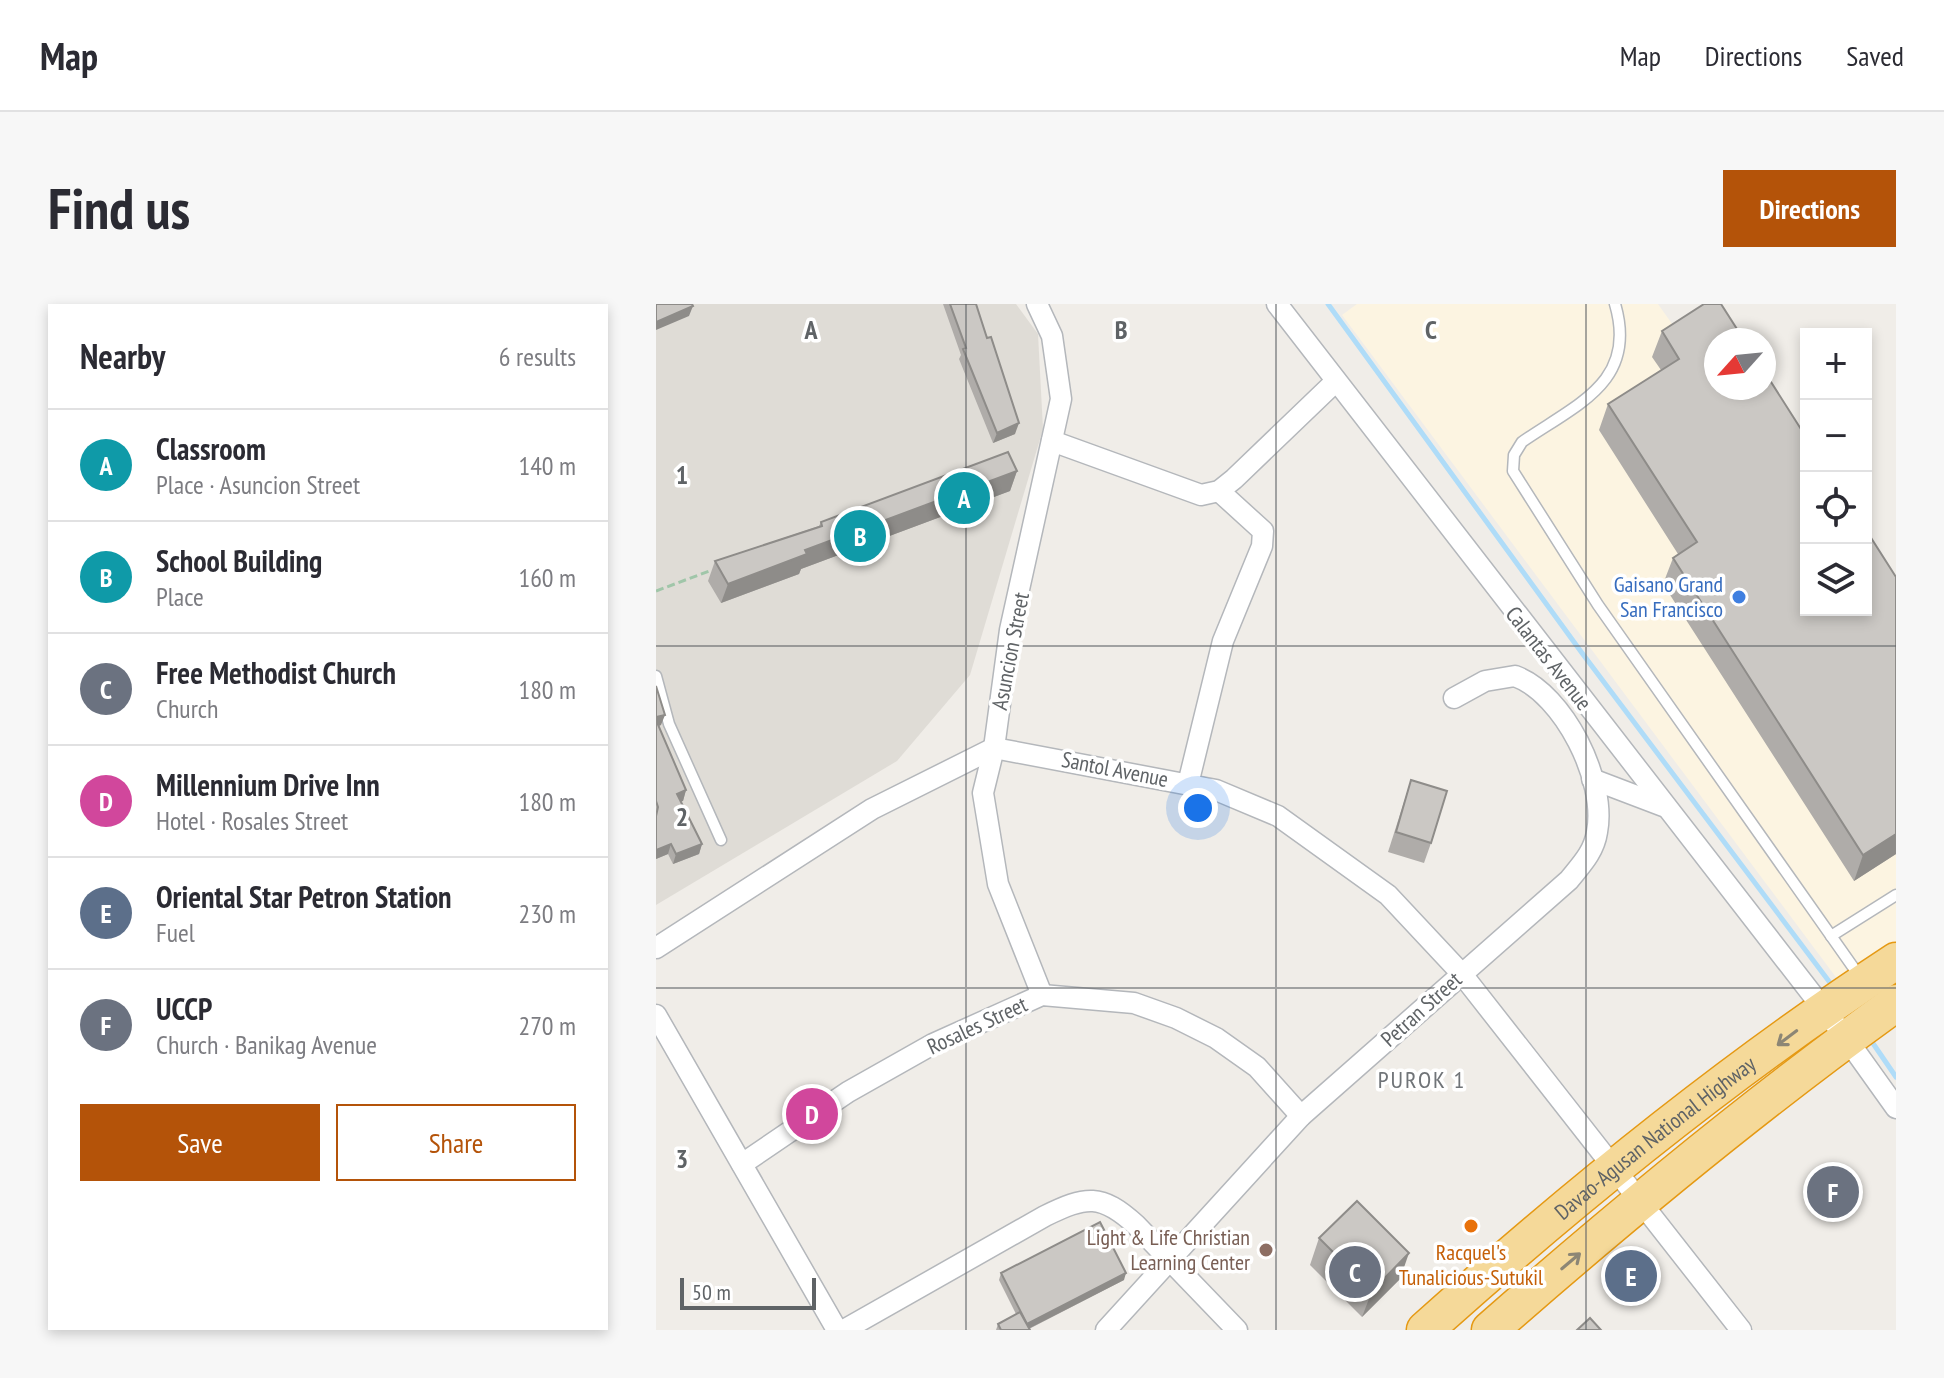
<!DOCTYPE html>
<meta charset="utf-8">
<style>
:root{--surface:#fff;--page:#f7f7f7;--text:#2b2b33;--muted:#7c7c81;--line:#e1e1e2;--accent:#b45309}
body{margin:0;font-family:"PT Sans Narrow",sans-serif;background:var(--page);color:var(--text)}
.controls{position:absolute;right:24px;top:24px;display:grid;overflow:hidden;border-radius:0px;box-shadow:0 4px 12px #0003}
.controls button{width:72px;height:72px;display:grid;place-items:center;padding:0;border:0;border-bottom:2px solid var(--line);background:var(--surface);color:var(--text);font:40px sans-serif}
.compass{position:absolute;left:1048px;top:24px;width:72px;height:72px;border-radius:50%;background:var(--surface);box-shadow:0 4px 12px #0003;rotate:243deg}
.scale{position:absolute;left:24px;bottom:20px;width:136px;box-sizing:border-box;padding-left:8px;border:4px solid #5f6366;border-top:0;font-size:22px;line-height:28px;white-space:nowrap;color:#5f6366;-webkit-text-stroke:6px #fff;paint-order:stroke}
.you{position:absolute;left:542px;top:504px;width:28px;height:28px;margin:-20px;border:6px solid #fff;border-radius:50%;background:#1a73e8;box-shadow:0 0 0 12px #1a73e833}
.badge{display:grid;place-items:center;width:52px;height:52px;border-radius:50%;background:var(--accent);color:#fff;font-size:26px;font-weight:700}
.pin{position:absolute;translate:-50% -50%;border:4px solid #fff;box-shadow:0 2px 8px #0006}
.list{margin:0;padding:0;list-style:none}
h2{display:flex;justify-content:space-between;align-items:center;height:104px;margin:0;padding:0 32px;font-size:34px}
h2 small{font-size:26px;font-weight:400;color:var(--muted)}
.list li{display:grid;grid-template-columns:52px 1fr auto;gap:24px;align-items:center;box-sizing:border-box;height:112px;padding:0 32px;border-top:2px solid var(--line)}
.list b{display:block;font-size:30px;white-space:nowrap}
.list p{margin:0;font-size:26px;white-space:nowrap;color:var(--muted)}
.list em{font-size:26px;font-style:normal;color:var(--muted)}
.actions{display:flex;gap:16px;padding:24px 32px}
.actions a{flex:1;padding:18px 0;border:2px solid var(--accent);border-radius:0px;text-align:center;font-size:28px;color:var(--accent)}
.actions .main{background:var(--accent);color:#fff}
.icon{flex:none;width:44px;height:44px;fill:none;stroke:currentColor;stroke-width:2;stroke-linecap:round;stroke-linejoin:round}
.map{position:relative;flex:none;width:1240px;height:1026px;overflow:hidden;border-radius:0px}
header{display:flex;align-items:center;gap:48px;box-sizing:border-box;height:112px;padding:0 40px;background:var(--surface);border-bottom:2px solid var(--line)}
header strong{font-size:38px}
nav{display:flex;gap:44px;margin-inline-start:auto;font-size:28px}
.intro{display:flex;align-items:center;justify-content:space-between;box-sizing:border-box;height:192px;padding:0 48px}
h1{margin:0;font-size:56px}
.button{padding:20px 36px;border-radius:0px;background:var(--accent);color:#fff;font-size:28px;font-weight:700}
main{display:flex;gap:48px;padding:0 48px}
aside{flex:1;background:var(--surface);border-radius:0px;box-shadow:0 4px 12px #0003}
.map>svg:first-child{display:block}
.commercial{fill:#fcf4e1}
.education{fill:#dfdcd6}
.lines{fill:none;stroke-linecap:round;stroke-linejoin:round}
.stream{stroke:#afdcf8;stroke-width:5}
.lane-casing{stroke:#b4b7bb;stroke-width:13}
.street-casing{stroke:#b4b7bb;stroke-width:23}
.highway-casing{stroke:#e59913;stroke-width:39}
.path{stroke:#a0c6a9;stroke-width:3;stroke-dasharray:8 4;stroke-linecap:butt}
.lane{stroke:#fff;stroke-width:10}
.street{stroke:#fff;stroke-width:20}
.highway{stroke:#f5d999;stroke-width:36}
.wall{fill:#afaca9}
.shaded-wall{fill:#8e8c89}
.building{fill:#cbc8c4;stroke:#8e8c89;stroke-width:2}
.oneway{stroke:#8c8675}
.grid{fill:none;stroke:#5f6366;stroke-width:2;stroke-opacity:0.55}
.shop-dot{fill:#3f7fe0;stroke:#fff;stroke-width:3}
.food-dot{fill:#e8710a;stroke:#fff;stroke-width:3}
.education-dot{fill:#8d6e63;stroke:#fff;stroke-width:3}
.labels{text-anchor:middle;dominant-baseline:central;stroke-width:7;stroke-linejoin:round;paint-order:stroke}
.shop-label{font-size:22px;fill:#366cbe;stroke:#fff;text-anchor:end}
.street-label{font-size:22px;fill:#5f6366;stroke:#fff}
.education-label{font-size:22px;fill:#785e54;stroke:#fff;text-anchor:end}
.food-label{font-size:22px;fill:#c56008;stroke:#fff}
.neighbourhood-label{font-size:24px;letter-spacing:2px;fill:#707478;stroke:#fff}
.grid-label{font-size:26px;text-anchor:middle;font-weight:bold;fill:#5f6366;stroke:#fff;stroke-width:7;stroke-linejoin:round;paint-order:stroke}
</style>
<header>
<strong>Map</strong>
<nav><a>Map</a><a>Directions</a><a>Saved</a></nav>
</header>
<div class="intro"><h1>Find us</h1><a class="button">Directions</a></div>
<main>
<aside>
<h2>Nearby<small>6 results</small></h2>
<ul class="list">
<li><span class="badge" style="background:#0f9aa8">A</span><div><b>Classroom</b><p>Place · Asuncion Street</p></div><em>140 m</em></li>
<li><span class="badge" style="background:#0f9aa8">B</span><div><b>School Building</b><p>Place</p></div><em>160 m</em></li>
<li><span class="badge" style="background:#6b7280">C</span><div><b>Free Methodist Church</b><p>Church</p></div><em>180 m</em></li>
<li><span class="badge" style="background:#d1479c">D</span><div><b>Millennium Drive Inn</b><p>Hotel · Rosales Street</p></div><em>180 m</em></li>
<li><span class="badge" style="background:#5c6f8a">E</span><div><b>Oriental Star Petron Station</b><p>Fuel</p></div><em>230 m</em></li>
<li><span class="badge" style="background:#6b7280">F</span><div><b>UCCP</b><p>Church · Banikag Avenue</p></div><em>270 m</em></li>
</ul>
<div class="actions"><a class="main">Save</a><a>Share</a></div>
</aside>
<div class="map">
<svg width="1240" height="1026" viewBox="0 0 1240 1026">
<rect width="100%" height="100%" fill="#f0ede8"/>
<polygon class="commercial" points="701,0 1002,0 1026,34 1060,36 1060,84 1150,306 1210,306 1240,349 1240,637 1182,676 686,11"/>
<polygon class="education" points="0,0 360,0 382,30 387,125 314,371 241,457 0,601"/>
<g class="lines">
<g class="stream">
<polyline points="672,0 926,349 1178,684"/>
<polyline points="1214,735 1240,773"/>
</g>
<g class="lane-casing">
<g id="lane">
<path d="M959 0C982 78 921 100 866 138L858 151 857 167 942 301 1204 673"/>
<polyline points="0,372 13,420 65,536"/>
<polyline points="1175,632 1240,591"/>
</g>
</g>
<g class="street-casing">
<g id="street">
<polyline points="381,0 396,32 405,95 354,326 338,444 327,489 342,580 386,691"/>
<polyline points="621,0 1190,734 1240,804"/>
<polyline points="396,137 545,191 563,187 578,175 679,78"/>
<polyline points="936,475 1007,502"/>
<polyline points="532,480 567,337 606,242 607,227 563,187"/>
<polyline points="0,644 216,505 338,444 560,486 622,512 732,591 805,669 1085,1026"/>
<polyline points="0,711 181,1026"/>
<polyline points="86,860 192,788 277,740 386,691 478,699 520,714 560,734 601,763 645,812"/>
<path d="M188 1026 389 912C430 892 445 889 480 921L581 1026"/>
<path d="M450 1026 645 812 913 576C925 561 938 548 941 528 951 477 908 390 859 372L829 377 798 394"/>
</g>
</g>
<g class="highway-casing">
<g id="highway">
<path id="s1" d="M769 1026C916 894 1075 765 1240 657"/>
<path d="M834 1026C964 912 1099 800 1240 699"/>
</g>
</g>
<polyline class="path" points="0,287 56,266"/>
<use href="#lane" class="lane"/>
<use href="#street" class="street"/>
<use href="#highway" class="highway"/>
</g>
<g class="wall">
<polygon points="287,0 320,0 359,130 337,139 303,55 305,51"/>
<polygon points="1006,27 1240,273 1240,550 1198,577 1007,280 1017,254 1022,250 943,126 952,100 1005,66 996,53"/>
<polygon points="361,167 354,187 145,265 143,270 65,299 52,277 59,257 163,222 165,218"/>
<polygon points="0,382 5,421 2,422 30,486 27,497 25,497 46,540 43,550 17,560 12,550 0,555"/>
<polygon points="755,476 775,539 768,559 732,548"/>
<polygon points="663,934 744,975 706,1013 654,961"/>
<polygon points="345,969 468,976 373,1025 374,1026 340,1026 342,1020 360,1010 343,976"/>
</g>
<g class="shaded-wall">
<polygon points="37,2 33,12 0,26 0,18"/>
<polygon points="363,119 359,130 337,139 341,129"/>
<polygon points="361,167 354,187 145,265 143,270 65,299 72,280 149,246"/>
<polygon points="9,411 5,421 0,423 0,413"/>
<polygon points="30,486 27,497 17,500 21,490"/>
<polygon points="1240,530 1240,550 1198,577 1207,551"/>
<polygon points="15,540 12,550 0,555 0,546"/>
<polygon points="46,540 43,550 17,560 20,550"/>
<polygon points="753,949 744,975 706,1013 716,987"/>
<polygon points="470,969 468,976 370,1026 371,1020"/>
</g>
<g class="building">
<polygon points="0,0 36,0 37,2 0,18"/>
<polygon points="294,0 320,0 331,34 335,33 363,119 341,129 307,45 310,44"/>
<polygon points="1048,0 1065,0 1088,36 1060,36 1060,84 1108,84 1108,67 1150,133 1150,306 1210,306 1210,226 1240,273 1240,530 1207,551 1017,254 1041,238 952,100 1023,55 1006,27"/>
<polygon points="352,148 361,167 149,246 151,250 72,280 59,257 166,222 165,218"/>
<polygon points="0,382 9,411 0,413"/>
<polygon points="0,416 30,486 21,490 46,540 20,550 15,540 0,546 0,512 2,503 0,497"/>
<polygon points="755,476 791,487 775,539 740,528"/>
<polygon points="701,897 753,949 716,987 663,934"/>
<polygon points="444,918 470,969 371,1020 345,969"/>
<polygon points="364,1008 374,1026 345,1026 342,1020"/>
<polygon points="934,1014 945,1026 921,1026"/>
</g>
<defs><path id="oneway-shaft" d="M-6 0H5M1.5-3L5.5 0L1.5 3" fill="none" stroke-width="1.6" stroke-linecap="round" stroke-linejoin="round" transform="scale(2)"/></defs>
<g class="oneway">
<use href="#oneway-shaft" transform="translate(1131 734) rotate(143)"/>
<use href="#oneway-shaft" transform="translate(915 957) rotate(-40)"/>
</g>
<path class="grid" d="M310 0V1026M620 0V1026M930 0V1026M0 342H1240M0 684H1240"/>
<circle class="shop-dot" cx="1083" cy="293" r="8"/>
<circle class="food-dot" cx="815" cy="922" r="8"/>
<circle class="education-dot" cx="610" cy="946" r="8"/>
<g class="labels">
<g class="shop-label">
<text x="1067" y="280">Gaisano Grand<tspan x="1067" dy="25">San Francisco</tspan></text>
</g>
<g class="street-label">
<text transform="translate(354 347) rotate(-79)">Asuncion Street</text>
<text transform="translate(893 354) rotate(52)">Calantas Avenue</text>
<text transform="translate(459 465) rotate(11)">Santol Avenue</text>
<text transform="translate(765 705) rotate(-42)">Petran Street</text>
<text transform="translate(321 721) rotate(-25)">Rosales Street</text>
<text stroke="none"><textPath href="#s1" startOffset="300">Davao-Agusan National Highway</textPath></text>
</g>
<g class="education-label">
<text x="594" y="933">Light &amp; Life Christian<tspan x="594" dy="25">Learning Center</tspan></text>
</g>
<g class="food-label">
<text x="815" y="948">Racquel's<tspan x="815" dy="25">Tunalicious-Sutukil</tspan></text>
</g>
<g class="neighbourhood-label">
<text x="766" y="775">PUROK 1</text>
</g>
</g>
<g class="grid-label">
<text x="155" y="35">A</text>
<text x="465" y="35">B</text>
<text x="775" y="35">C</text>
<text x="26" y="180">1</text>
<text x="26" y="522">2</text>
<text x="26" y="864">3</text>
</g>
</svg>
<div class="controls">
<button>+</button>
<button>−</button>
<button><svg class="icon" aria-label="locate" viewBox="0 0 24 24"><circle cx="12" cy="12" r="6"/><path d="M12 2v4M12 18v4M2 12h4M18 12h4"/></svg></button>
<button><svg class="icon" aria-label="layers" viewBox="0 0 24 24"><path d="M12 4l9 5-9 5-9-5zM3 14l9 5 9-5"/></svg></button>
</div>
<svg class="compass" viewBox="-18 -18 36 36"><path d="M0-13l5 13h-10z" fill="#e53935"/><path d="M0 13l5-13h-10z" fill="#7c7c81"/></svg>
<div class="scale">50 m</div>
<div class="you"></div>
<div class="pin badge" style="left:308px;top:194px;background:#0f9aa8">A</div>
<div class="pin badge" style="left:204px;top:232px;background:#0f9aa8">B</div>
<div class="pin badge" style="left:699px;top:968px;background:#6b7280">C</div>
<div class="pin badge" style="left:156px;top:810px;background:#d1479c">D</div>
<div class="pin badge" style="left:975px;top:972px;background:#5c6f8a">E</div>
<div class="pin badge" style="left:1177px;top:888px;background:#6b7280">F</div>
</div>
</main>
